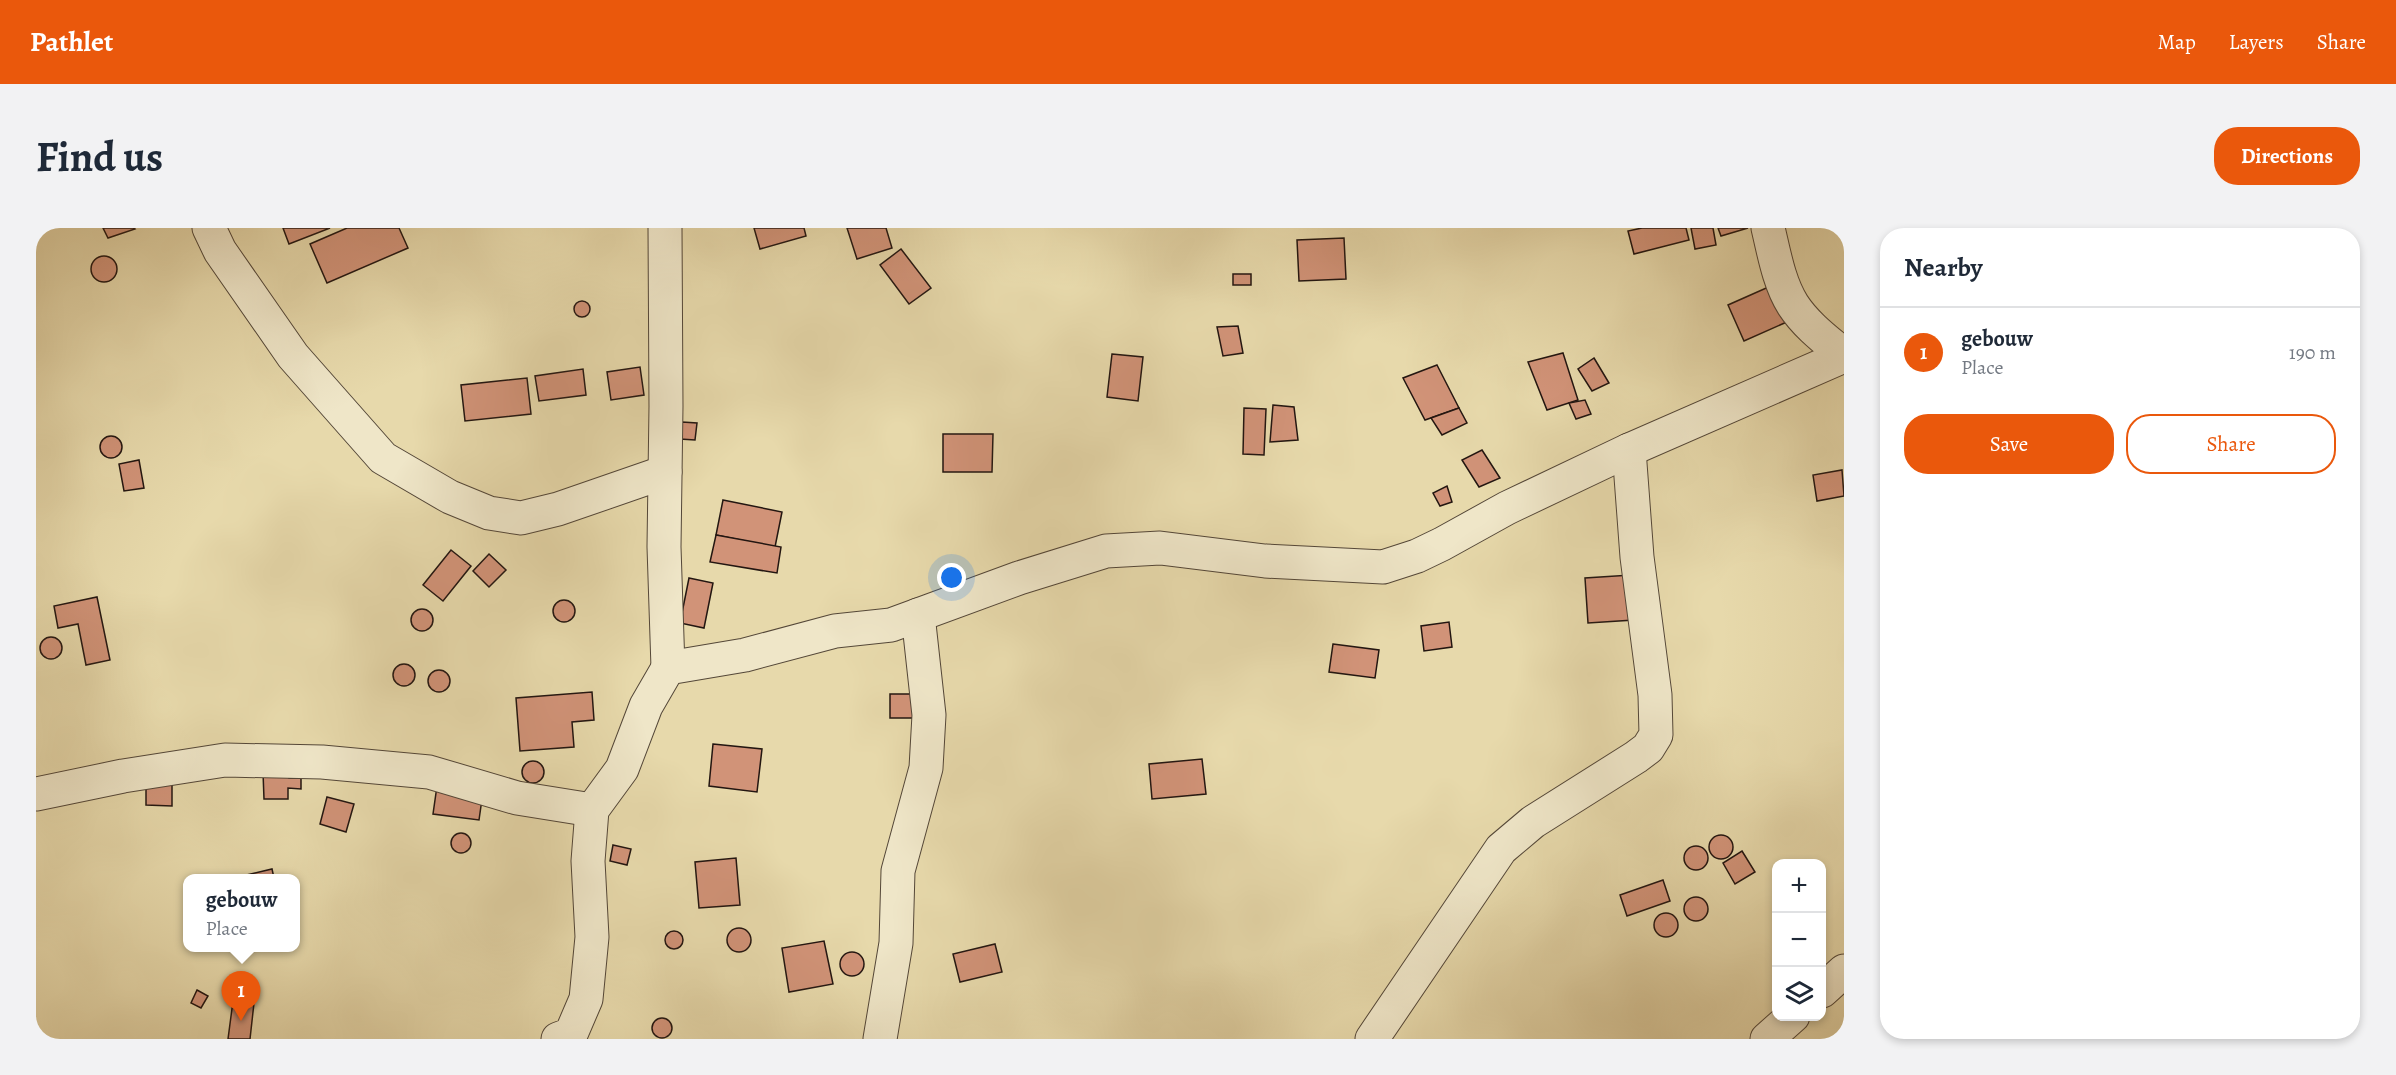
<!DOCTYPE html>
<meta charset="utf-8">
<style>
:root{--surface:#fff;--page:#f2f2f3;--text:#1f2937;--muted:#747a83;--line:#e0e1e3;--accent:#ea580c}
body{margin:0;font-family:Alegreya,serif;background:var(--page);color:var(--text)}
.controls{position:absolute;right:18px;bottom:18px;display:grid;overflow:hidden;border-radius:12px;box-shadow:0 3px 9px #0003}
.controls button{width:54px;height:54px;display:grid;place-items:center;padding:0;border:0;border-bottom:2px solid var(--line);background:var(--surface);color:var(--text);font:30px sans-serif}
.you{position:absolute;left:916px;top:350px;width:21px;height:21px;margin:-15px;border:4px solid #fff;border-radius:50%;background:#1a73e8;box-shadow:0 0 0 9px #1a73e833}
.badge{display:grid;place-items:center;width:39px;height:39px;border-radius:50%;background:var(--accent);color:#fff;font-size:20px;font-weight:700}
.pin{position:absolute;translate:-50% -50px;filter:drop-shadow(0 2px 3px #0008)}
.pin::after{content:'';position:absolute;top:32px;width:21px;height:18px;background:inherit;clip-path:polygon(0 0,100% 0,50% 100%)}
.popup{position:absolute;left:147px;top:646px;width:117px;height:78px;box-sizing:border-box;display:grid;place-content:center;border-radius:12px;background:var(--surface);filter:drop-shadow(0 2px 4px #0005);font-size:20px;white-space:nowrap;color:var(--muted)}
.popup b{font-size:22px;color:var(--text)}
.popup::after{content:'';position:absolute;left:50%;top:100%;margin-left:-12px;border:12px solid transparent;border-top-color:var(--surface)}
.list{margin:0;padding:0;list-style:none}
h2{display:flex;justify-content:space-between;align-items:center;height:78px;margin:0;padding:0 24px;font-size:26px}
h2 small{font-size:20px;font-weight:400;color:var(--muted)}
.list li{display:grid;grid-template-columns:39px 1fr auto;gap:18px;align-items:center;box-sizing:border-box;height:90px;padding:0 24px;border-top:2px solid var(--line)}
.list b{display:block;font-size:22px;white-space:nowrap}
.list p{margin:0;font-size:20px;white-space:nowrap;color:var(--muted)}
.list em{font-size:20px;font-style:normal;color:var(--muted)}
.actions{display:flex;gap:12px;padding:18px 24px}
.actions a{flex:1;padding:14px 0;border:2px solid var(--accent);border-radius:24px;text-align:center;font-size:21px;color:var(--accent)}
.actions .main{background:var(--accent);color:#fff}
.icon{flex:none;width:33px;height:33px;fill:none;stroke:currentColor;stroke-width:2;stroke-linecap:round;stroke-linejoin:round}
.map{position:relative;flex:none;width:1808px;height:811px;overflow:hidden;border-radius:24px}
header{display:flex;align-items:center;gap:36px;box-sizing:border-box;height:84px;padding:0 30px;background:var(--accent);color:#fff}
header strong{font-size:28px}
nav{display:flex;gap:33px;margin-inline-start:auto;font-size:21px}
.intro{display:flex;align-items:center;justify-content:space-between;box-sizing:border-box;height:144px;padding:0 36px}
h1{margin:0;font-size:42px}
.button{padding:15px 27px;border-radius:24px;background:var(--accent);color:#fff;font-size:21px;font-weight:700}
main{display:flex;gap:36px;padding:0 36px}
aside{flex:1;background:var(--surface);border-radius:24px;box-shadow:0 3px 9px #0003}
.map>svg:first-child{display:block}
.building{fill:#d19378;stroke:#231611;stroke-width:1.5}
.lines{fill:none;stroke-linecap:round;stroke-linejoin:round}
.minor-casing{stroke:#544738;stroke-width:35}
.minor{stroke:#efe6c8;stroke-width:33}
</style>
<header>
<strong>Pathlet</strong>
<nav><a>Map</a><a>Layers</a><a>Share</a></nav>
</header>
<div class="intro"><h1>Find us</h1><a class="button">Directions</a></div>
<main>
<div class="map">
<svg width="1808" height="811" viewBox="0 0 1808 811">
<rect width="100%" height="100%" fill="#e7d9ab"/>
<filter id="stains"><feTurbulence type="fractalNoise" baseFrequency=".00333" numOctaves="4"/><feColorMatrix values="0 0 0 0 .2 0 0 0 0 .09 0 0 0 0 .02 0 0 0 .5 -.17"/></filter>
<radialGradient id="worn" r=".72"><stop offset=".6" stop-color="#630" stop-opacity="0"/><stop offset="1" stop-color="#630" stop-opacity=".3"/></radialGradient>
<g class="building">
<polygon points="67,0 98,0 99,1 72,10"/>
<polygon points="247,0 294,0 253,16"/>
<polygon points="311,0 363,0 372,20 291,55 274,16"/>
<polygon points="718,0 768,0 770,8 724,21"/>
<polygon points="811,0 850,0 856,20 821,31"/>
<polygon points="1606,0 1650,0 1653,12 1598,26 1592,3"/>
<polygon points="1655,0 1677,0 1680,17 1659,21"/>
<polygon points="1682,0 1712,0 1685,8"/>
<polygon points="1308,10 1310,51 1263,53 1261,12"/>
<polygon points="865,21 895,60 873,76 844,37"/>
<circle cx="68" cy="41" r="13"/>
<rect x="1197" y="46" width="18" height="11"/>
<polygon points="1737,57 1753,93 1708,113 1692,77"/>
<circle cx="546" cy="81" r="8"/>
<polygon points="1202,98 1207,125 1187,128 1181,99"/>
<polygon points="1527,125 1542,172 1511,182 1492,134"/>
<polygon points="1076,126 1107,129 1102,173 1071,169"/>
<polygon points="1558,130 1573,155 1556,163 1542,141"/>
<polygon points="1401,137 1423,180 1389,192 1367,150"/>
<polygon points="604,139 608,167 575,172 571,144"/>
<polygon points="547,141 550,167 503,173 499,148"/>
<polygon points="491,150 495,186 429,193 425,157"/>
<polygon points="1549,172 1555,186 1540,191 1533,175"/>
<polygon points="1237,177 1258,179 1262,212 1234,214"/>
<polygon points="1208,180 1230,181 1228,227 1207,226"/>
<polygon points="1423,180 1431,195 1406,207 1395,190"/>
<polygon points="646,194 661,195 659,212 644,211"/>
<polygon points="907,206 957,206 956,244 907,244"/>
<circle cx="75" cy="219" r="11"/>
<polygon points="1446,222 1464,250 1443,259 1426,232"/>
<polygon points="103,232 108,260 88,263 83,236"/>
<polygon points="1806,242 1808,268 1781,273 1777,247"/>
<polygon points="1411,258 1416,274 1404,278 1397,265"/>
<polygon points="687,272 746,284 739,319 680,307"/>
<polygon points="680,307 745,319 741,345 674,334"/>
<polygon points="415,322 435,338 407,373 387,357"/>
<polygon points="453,326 470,342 453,359 437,343"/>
<polygon points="1595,347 1598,392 1552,395 1549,350"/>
<polygon points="653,350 677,355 668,400 644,395"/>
<polygon points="61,369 74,432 50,437 42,396 22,400 18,378"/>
<circle cx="528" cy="383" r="11"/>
<circle cx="386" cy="392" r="11"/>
<polygon points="1413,394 1416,419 1388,423 1385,398"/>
<circle cx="15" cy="420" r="11"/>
<polygon points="1297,416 1343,422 1339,450 1293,444"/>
<circle cx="368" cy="447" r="11"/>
<circle cx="403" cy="453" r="11"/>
<polygon points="556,464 558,492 536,494 538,519 484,523 480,470"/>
<polygon points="854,466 883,466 882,490 854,490"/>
<polygon points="677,516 726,521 721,564 673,558"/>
<polygon points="1166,531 1170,566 1116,571 1113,536"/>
<circle cx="497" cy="544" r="11"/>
<polygon points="227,544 253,544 253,550 265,550 265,561 252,560 252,571 228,571"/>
<polygon points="110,552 136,552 136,578 110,577"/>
<polygon points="401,558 447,564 443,592 397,586"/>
<polygon points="291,569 318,576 310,604 284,596"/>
<circle cx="425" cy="615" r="10"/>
<circle cx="1685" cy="619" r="12"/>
<polygon points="577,617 595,621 591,637 574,633"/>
<circle cx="1660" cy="630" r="12"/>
<polygon points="1706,623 1719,644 1699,656 1687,635"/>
<polygon points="700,630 704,677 663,680 659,634"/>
<polygon points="236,641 238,650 210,650 210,647"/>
<polygon points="1627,652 1634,673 1591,688 1584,667"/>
<circle cx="1660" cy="681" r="12"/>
<circle cx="1630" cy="697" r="12"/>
<circle cx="703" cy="712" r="12"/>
<circle cx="638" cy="712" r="9"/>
<polygon points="788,713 797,756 753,764 746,720"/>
<polygon points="959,716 966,744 924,754 917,726"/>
<circle cx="816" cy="736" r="12"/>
<polygon points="161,762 172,768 165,780 155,775"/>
<polygon points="197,773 218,775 214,811 192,811"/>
<circle cx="626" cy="800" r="10"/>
</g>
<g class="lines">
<g class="minor-casing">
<g id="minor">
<polyline points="173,0 184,23 257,128 347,230 414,269 453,285 485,290 522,281 629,244"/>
<polyline points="629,0 630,178 628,319 632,440"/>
<path d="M1732 0C1738 25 1743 55 1757 77 1770 97 1790 112 1808 127"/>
<polyline points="0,566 87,548 189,532 286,534 393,544 481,570 556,582"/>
<polyline points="1786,763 1808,743"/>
<polyline points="522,811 535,806 550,771 556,709 552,633 556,582 586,541 610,478 632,440 709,427 799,403 855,397 983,350 1070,323 1124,320 1229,333 1347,339 1381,328 1406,316 1471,280 1593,222 1808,128"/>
<polyline points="844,811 860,715 862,643 890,540 893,487 882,387"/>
<polyline points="1336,811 1465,621 1497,594 1600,529 1612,520 1620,507 1619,467 1601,329 1593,222"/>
<polyline points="1731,811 1757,788"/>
</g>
</g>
<use href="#minor" class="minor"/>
</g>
<rect width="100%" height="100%" filter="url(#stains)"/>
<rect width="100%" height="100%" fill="url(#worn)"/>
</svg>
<div class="controls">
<button>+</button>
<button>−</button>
<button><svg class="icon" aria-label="layers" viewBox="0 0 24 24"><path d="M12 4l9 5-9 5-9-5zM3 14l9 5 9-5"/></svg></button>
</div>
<div class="you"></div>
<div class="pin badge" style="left:205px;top:793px">1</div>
<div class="popup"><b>gebouw</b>Place</div>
</div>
<aside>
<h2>Nearby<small></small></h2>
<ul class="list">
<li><span class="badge">1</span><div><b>gebouw</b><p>Place</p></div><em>190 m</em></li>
</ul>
<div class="actions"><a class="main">Save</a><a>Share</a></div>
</aside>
</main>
